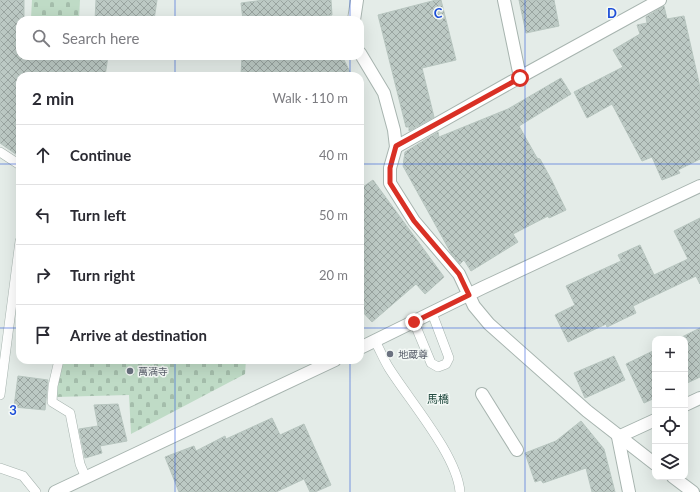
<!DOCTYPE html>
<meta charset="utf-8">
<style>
:root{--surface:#fff;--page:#f7f7f7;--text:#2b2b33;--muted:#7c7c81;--line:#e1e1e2}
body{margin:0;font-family:Lato,"Noto Sans JP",sans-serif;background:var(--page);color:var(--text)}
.controls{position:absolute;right:12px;bottom:12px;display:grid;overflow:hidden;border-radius:8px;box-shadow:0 4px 16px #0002}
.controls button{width:36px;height:36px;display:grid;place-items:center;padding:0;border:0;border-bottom:1px solid var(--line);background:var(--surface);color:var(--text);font:20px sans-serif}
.stop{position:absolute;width:12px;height:12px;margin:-9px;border:3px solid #d93025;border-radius:50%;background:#fff}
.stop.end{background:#d93025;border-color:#fff;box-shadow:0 1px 4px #0008}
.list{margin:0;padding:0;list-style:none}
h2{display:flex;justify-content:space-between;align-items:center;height:52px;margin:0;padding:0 16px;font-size:17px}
h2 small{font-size:13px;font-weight:400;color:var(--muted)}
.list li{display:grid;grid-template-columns:26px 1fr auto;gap:12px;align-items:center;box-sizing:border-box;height:60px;padding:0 16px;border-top:1px solid var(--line)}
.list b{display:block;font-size:15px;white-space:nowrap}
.list em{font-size:13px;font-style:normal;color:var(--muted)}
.icon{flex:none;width:22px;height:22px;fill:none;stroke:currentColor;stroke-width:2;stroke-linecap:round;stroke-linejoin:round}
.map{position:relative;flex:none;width:700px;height:492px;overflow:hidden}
.search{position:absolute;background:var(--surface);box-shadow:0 4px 16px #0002;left:16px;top:16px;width:348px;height:44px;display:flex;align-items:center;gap:10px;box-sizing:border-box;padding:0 14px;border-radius:12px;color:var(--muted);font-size:15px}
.panel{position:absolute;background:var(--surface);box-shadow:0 4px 16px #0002;left:16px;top:72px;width:348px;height:292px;border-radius:12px}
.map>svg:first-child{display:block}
.cemetery{fill:url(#cemetery-stones)}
.building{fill:url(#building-cross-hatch);stroke:#b7c5bf}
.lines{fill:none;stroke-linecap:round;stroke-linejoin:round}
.service-casing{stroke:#a7b4af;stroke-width:10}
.pedestrian-casing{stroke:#a7b4af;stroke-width:14}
.minor-casing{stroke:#a7b4af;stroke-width:14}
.tertiary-casing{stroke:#a7b4af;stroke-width:14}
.service{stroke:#fff;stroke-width:9}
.pedestrian{stroke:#fff;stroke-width:12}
.minor{stroke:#fff;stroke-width:12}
.tertiary{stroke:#fff;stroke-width:12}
.route{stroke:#d93025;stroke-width:5}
.grid{fill:none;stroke:#1d4ed8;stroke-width:1;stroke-opacity:0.55}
.worship-dot{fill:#6b7280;stroke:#f4f9f6;stroke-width:1.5}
.labels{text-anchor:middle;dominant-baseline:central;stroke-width:3;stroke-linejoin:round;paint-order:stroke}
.worship-label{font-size:10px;fill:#5b616d;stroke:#f4f9f6;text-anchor:start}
.neighbourhood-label{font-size:11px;fill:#234c41;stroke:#f4f9f6}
.grid-label{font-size:13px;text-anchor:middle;font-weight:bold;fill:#1d4ed8;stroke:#f4f9f6;stroke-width:3;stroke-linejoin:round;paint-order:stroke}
</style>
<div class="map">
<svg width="700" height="492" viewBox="0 0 700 492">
<defs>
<pattern id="cemetery-stones" width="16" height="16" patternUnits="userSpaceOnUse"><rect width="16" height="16" fill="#bfdbc6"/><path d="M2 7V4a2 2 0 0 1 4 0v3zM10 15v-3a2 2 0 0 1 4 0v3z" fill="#a4bdab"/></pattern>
<pattern id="building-cross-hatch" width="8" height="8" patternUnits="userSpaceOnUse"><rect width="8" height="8" fill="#bcc9c4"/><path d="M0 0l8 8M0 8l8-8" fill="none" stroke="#99a4a0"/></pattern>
</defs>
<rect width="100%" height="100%" fill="#e4ece8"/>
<g class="cemetery">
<polygon points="32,0 80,0 79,19 31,19"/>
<polygon points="63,360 246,360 245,374 131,434 129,395 55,397"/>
</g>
<g class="building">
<polygon points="0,0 24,0 24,20 20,20 20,56 108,56 105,76 20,76 20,157 0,143"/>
<polygon points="96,0 157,0 154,20 95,20"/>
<polygon points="264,0 331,0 332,15 302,18 303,20 243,20 241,3"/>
<polygon points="436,0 441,0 456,60 422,68 434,117 409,131 409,127 406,127 378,15"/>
<polygon points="519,0 554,0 559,26 526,33"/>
<polygon points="664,6 667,19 684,16 700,87 700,159 678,170 680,173 662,180 652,157 642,161 612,104 587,118 574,92 623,67 613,50 640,34 637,25 647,23 646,17"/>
<polygon points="242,56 304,59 304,56 342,56 352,76 241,76"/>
<polygon points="561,78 571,94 519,126 537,158 540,159 551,179 566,210 549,218 548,216 513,234 518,242 471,271 464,260 460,264 451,253 403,166 405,152 438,132 439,137 508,109"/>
<polygon points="373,180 444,277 425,294 416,284 372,322 360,309 360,189"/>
<polygon points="700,218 700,284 696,276 633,306 636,313 607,327 606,324 568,342 555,315 575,305 566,286 621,261 618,255 640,245 654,275 688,259 674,231"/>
<polygon points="700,328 700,377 685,384 685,339 678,339"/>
<polygon points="655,350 655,398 644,403 626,364"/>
<polygon points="614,356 625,380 585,398 574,373"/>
<polygon points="18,376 48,380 45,410 14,407"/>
<polygon points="118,404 127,441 100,446 102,453 85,458 79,429 98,426 94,405"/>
<polygon points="272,418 280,435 304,424 331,485 315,492 310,492 304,479 276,492 179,492 165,457 194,446 196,451 225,436 226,439"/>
<polygon points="581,421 604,449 615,492 592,492 586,468 543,483 541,480 535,482 525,453 556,441"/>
</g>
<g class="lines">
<g class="service-casing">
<g id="service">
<polyline points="0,152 20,165"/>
<polyline points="414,322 431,363 438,367 446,364 449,358 432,313"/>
<path d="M375 341C380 350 384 360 389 368 409 400 457 455 460 492"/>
<polyline points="59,360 53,386 52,402 70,413 80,464 86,478"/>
<polyline points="0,395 20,241"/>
<polyline points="0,468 23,476 36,492"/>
</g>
</g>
<g class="pedestrian-casing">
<polyline id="pedestrian" points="482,394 517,450"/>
</g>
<g class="minor-casing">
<g id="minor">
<polyline points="504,0 520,77 660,0"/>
<polyline points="354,20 357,0"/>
<polyline points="360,53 384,93 394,130 396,147 390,168 390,183 414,221 459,274 474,306 489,324 587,411 655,464"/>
<polyline points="396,147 520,77"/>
<polyline points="685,405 700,398"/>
<polyline points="673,477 693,492"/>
<polyline points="629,492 618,437 655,420"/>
</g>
</g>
<g class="tertiary-casing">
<g id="tertiary">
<polyline points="360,348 482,288 700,186"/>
<polyline points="55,492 335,360"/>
</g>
</g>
<use href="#service" class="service"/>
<use href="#pedestrian" class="pedestrian"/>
<use href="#minor" class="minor"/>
<use href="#tertiary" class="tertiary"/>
</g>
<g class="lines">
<polyline class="route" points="414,322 469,295 459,274 414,221 390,183 390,168 396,146 520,78"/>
</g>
<path class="grid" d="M175 0V20M350 0V20M525 0V492M175 56V76M350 56V76M0 164H20M360 164H700M0 328H20M360 328H700M175 360V492M350 360V492"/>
<g class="worship-dot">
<circle cx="390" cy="354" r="4"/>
<circle cx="130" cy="371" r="4"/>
</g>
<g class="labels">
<g class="worship-label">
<text x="398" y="354">地蔵尊</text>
<text x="138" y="371">萬満寺</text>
</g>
<g class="neighbourhood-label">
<text x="438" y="398">馬橋</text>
</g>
</g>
<g class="grid-label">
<text x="438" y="18">C</text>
<text x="612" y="18">D</text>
<text x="13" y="415">3</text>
</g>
</svg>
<div class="controls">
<button>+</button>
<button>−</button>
<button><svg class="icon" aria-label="locate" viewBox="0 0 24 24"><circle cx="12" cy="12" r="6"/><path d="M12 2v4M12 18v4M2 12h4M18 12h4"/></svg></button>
<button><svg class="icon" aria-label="layers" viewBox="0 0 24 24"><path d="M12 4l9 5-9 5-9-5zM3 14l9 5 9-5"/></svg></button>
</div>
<div class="stop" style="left:520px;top:78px"></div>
<div class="stop end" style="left:414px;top:322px"></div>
<div class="search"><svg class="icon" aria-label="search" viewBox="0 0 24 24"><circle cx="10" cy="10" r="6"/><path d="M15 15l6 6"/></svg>Search here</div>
<section class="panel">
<h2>2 min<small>Walk · 110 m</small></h2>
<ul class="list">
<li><svg class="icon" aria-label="ahead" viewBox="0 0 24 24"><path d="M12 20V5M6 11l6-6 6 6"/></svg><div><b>Continue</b></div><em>40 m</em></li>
<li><svg class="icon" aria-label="left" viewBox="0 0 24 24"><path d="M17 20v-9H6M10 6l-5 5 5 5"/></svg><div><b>Turn left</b></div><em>50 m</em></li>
<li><svg class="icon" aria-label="right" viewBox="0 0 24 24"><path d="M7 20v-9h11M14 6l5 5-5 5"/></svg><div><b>Turn right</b></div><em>20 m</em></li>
<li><svg class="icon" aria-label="arrive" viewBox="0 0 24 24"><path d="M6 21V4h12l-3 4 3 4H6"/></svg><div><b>Arrive at destination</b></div></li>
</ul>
</section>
</div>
